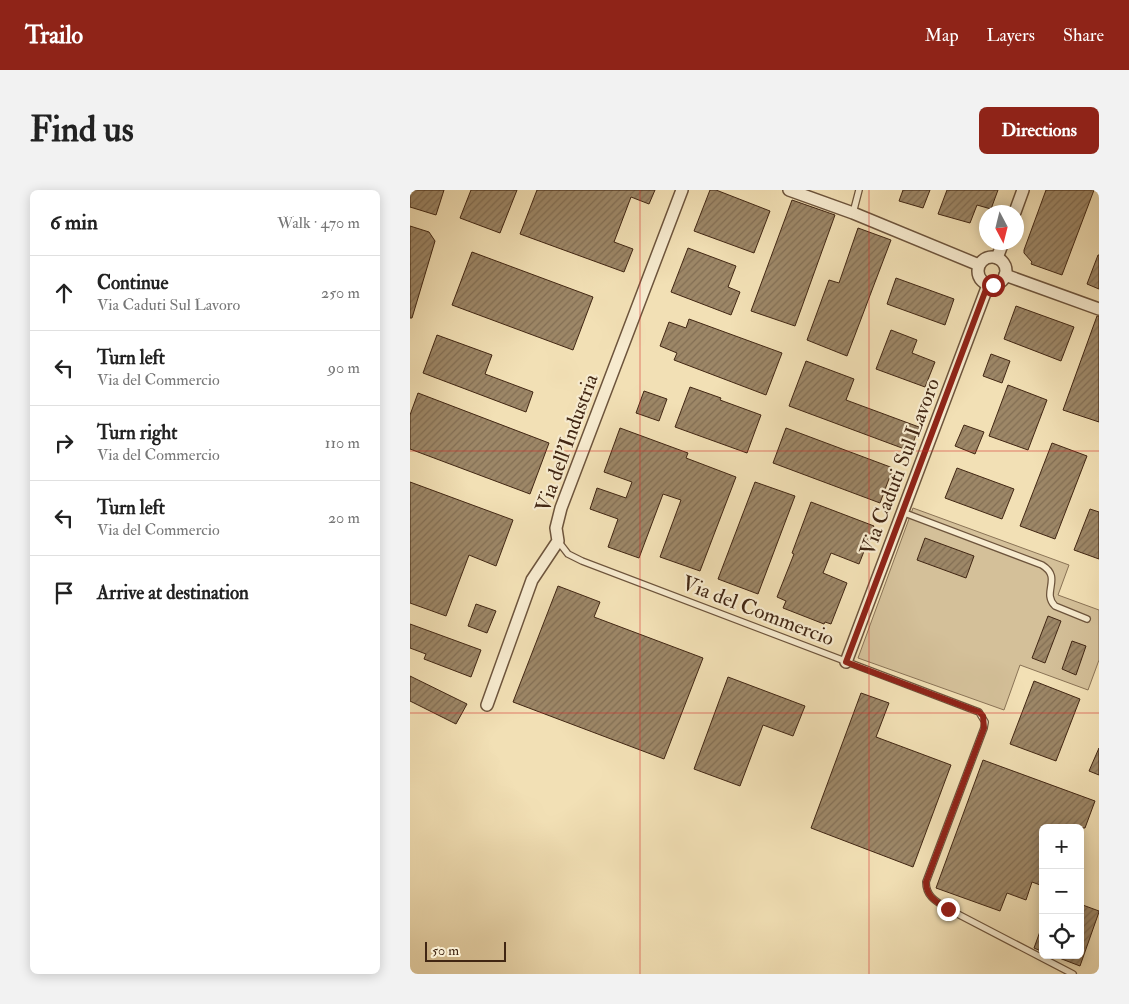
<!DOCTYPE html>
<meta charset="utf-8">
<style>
:root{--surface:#fff;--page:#f2f2f2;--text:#222;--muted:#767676;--line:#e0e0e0;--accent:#8f2418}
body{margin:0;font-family:"IM FELL Double Pica",serif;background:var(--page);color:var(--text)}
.controls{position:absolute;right:15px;bottom:15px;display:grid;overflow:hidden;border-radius:8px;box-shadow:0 2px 12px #0003}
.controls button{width:45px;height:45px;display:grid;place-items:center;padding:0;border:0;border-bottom:1px solid var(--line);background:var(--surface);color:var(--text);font:25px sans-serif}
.compass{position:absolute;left:569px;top:15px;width:45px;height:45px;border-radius:50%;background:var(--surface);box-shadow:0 2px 12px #0003;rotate:173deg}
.scale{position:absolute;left:15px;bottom:12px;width:81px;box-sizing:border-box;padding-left:5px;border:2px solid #412613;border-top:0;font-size:14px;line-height:18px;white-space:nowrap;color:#412613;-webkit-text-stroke:4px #f7ebcf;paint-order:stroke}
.stop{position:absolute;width:15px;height:15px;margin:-11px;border:4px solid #8f2418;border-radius:50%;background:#fff}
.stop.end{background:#8f2418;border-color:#fff;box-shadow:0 1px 5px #0008}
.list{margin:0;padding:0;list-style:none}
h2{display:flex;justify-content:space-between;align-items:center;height:65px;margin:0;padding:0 20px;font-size:21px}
h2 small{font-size:16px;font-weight:400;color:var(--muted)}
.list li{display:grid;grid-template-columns:32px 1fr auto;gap:15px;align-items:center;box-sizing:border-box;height:75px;padding:0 20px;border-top:1px solid var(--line)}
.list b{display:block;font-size:19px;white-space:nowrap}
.list p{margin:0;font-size:16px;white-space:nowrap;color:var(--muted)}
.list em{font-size:16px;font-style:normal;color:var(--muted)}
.icon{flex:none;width:28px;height:28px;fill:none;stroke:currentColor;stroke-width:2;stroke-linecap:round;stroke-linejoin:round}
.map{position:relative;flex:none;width:689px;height:784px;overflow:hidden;border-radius:8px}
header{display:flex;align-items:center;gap:30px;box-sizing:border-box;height:70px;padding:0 25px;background:var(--accent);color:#fff}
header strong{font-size:24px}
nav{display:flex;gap:28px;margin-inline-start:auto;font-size:18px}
.intro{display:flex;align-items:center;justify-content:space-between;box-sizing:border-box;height:120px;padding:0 30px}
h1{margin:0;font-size:35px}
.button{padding:12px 22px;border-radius:8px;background:var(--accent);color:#fff;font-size:18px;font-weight:700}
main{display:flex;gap:30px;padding:0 30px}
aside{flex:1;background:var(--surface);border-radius:8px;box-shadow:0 2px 12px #0003}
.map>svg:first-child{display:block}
.grass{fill:#d4c099;stroke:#8a7356}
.building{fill:url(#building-hatch);stroke:#412613}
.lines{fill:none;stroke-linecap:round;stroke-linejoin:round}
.lane-casing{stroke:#6d543c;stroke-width:8}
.street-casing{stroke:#6d543c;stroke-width:14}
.lane{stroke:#f7ebcf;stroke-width:5.5}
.street{stroke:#f7ebcf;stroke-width:11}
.route{stroke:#8f2418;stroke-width:6}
.grid{fill:none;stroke:#d62828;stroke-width:1;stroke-opacity:0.55}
.labels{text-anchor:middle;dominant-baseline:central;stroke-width:4.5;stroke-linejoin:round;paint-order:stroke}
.street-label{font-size:21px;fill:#412613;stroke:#f7ebcf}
</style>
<header>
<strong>Trailo</strong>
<nav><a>Map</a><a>Layers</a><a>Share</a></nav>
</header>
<div class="intro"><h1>Find us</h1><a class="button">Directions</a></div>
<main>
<aside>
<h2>6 min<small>Walk · 470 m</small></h2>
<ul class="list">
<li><svg class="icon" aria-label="ahead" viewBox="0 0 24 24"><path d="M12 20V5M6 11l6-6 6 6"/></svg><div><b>Continue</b><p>Via Caduti Sul Lavoro</p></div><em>250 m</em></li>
<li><svg class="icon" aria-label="left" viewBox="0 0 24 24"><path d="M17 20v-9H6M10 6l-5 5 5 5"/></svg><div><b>Turn left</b><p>Via del Commercio</p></div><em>90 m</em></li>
<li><svg class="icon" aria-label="right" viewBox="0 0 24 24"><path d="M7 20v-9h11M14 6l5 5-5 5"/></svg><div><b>Turn right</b><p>Via del Commercio</p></div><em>110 m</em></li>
<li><svg class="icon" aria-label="left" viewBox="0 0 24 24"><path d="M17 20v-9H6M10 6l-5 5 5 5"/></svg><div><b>Turn left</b><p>Via del Commercio</p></div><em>20 m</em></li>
<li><svg class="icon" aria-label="arrive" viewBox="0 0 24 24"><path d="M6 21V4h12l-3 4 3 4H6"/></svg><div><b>Arrive at destination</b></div></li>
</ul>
</aside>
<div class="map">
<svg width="689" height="784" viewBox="0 0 689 784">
<defs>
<pattern id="building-hatch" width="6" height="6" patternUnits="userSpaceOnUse" patternTransform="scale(1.25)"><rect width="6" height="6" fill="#9d8767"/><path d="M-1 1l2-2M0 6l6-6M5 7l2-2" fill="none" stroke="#826e54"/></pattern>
</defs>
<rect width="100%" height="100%" fill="#f2e0b5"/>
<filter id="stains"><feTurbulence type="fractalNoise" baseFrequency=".004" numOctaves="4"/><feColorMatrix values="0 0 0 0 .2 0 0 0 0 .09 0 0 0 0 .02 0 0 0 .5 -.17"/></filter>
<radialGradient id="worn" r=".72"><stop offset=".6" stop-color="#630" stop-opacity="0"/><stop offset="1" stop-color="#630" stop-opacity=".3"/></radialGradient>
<polygon class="grass" points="503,318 659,375 648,405 689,420 689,470 678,500 610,475 594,520 448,468"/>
<g class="building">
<polygon points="0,0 34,0 26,25 0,17"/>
<polygon points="61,0 107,0 90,43 50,28"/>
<polygon points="127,0 245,0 239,14 221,7 204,52 223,59 214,82 110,44"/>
<polygon points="300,0 306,0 360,21 344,63 284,41"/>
<polygon points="493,0 520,0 513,18 489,11"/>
<polygon points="537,0 588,0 581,19 567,15 560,33 528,24"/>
<polygon points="636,0 684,0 652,85 621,74 622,72 614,63 614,60"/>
<polygon points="382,10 425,25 385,136 341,121"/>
<polygon points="0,36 19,42 25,51 2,128 0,128"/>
<polygon points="448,38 481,50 437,166 397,150 419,90 429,93"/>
<polygon points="278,58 326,76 318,97 330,102 321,125 261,102"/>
<polygon points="62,62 183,107 163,160 42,115"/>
<polygon points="688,65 689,65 689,99 677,94"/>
<polygon points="486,88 544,109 535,135 477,114"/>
<polygon points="606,116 664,137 651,171 594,149"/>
<polygon points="687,126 689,126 689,232 653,220"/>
<polygon points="279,129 372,163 356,205 264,170 267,163 250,156 259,132 276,138"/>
<polygon points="481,140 507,150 502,163 525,172 515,197 466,179"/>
<polygon points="27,145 82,165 75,184 123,202 116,222 13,183"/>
<polygon points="581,164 600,171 592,193 573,186"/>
<polygon points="396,171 444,189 436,210 509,237 500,261 379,216"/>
<polygon points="598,195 637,210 618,260 579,246"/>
<polygon points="280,197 311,208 310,210 351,225 337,263 265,237"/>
<polygon points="234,201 257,209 249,231 226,223"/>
<polygon points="8,203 139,253 120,304 0,259 0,225"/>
<polygon points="554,235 574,242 565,264 545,256"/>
<polygon points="210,238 278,263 276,268 326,287 290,381 250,367 271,310 253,304 229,368 198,357 208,329 180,319 187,298 216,308 222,292 194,282"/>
<polygon points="376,238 483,278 470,313 363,273"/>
<polygon points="642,253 677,266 645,349 610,336"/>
<polygon points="547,278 604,299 592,329 535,308"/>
<polygon points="0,292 103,330 86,376 59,365 36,426 0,413"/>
<polygon points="345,292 385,306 348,404 308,389"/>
<polygon points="401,312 464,336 449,374 421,363 413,383 437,393 421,434 415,432 414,434 373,418 376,411 367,407 384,364 382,363"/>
<polygon points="680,319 689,322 689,369 664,360"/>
<polygon points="515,348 564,366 556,388 507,370"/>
<polygon points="148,396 190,412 184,427 293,468 254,569 103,512"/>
<polygon points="66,414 86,421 77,443 58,436"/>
<polygon points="638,426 651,431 635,473 622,468"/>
<polygon points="0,434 71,460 61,487 14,469 16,464 0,458"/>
<polygon points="662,451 676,456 666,485 652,479"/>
<polygon points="0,486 57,514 46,534 0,511"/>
<polygon points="318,487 395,516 383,546 353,535 330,596 284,579"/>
<polygon points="624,491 670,509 646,571 600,554"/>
<polygon points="451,503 479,513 466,547 541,575 503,677 401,638"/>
<polygon points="689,558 689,585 679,581"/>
<polygon points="573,570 685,611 675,638 633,638 633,696 622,692 616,710 597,703 590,721 526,698"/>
<polygon points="670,714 689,721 689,722 670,776 644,766 670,765"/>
<polygon points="632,736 633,736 633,762 624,758"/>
</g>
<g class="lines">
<g class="lane-casing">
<g id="lane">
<polyline points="443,23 449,0"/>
<path d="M492 322 632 375C653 388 631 402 645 416L677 429"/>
<path d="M148 351 158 364 172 371 569 522 575 532 574 538 516 692C516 707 527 712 538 719L663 784"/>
</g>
</g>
<g class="street-casing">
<g id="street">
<polyline points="379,0 443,23 569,75"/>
<polyline points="605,22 613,0"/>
<circle cx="582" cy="81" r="14"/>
<polyline points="587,68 593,52"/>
<polyline points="595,85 689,119"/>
<polyline points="436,472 578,95"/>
<polyline points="77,515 122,390 148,351 146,338 151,318 272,0"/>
</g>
</g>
<use href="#lane" class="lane"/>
<use href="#street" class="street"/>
</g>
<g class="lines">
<path class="route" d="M538 719C527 712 516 707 516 692L574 538 573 526 569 522 436 472 578 94 583 95"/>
</g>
<path class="grid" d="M230 0V784M459 0V784M0 261H689M0 523H689"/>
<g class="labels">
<g class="street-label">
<text transform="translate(157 253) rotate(-70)">Via dell’Industria</text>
<text transform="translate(490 277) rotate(-69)">Via Caduti Sul Lavoro</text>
<text transform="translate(348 421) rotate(21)">Via del Commercio</text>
</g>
</g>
<rect width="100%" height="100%" filter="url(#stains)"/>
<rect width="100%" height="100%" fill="url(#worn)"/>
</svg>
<div class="controls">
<button>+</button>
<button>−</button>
<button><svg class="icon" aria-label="locate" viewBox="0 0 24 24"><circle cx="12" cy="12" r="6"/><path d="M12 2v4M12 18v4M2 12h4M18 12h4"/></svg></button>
</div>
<svg class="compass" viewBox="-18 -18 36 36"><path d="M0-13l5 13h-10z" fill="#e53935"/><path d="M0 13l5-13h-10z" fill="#767676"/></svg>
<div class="scale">50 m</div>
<div class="stop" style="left:583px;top:95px"></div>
<div class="stop end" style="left:538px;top:719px"></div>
</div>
</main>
